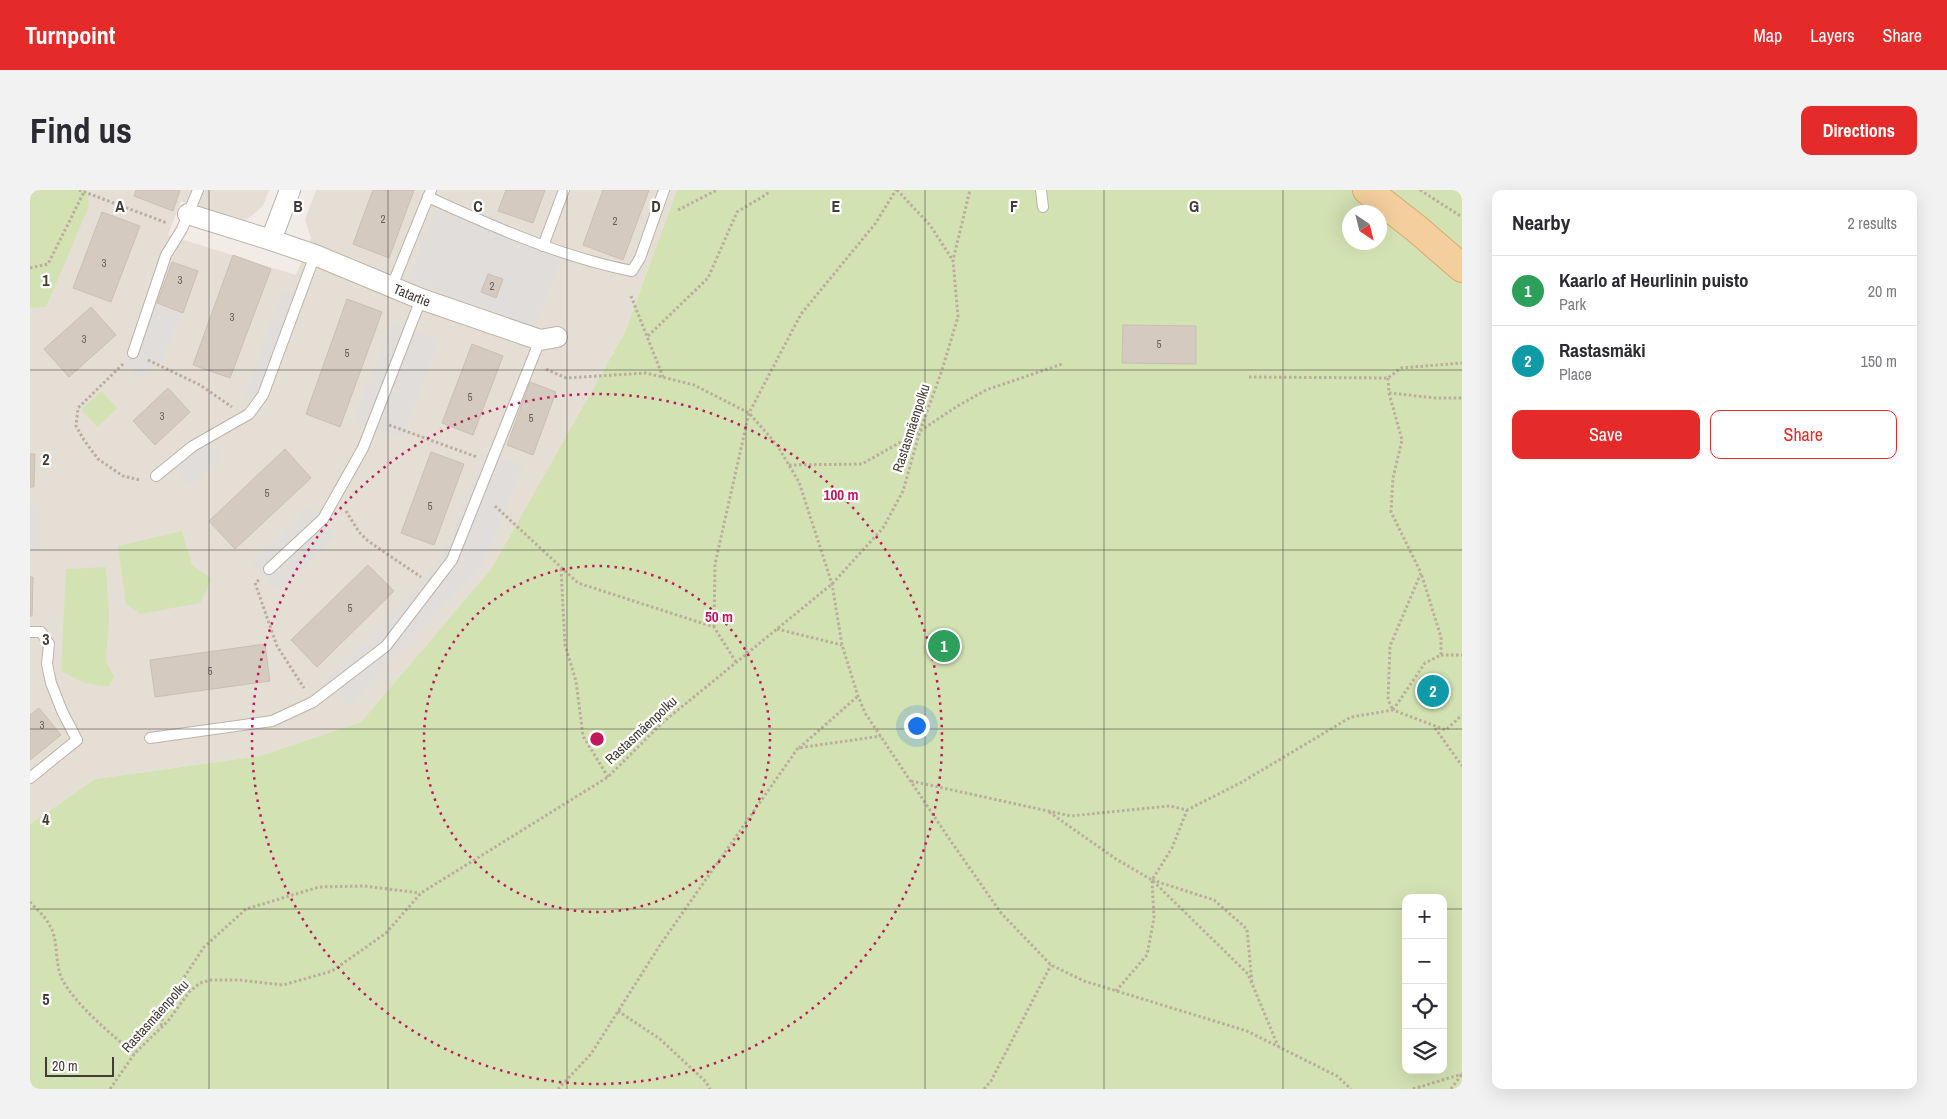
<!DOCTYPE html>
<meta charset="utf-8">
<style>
:root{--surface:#fff;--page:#f2f2f3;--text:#2b2b33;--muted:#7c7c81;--line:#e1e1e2;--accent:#e52b2a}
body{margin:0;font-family:"Archivo Narrow",sans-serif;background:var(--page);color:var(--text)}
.controls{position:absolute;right:15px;bottom:15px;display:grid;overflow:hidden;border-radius:10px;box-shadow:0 5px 20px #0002}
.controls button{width:45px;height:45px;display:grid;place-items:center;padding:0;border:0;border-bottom:1px solid var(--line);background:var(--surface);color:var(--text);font:25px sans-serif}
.compass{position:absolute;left:1312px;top:15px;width:45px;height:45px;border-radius:50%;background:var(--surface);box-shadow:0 5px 20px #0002;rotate:145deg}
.scale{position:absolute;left:15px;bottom:12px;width:69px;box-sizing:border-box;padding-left:5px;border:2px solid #433c36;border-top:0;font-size:14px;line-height:18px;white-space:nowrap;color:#433c36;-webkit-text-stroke:4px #fff;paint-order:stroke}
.you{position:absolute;left:886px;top:535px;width:18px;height:18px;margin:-12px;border:4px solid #fff;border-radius:50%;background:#1a73e8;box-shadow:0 0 0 8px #1a73e833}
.badge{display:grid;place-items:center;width:32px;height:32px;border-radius:50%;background:var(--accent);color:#fff;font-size:16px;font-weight:700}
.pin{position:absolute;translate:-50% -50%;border:2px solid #fff;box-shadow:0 1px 5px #0006}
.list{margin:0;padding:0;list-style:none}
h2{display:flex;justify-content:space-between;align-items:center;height:65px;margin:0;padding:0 20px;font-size:21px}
h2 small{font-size:16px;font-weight:400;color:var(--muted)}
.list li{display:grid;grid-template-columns:32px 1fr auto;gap:15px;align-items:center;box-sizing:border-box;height:70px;padding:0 20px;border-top:1px solid var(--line)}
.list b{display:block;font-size:19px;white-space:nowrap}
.list p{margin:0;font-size:16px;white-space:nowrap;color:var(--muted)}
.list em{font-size:16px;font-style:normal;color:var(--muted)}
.actions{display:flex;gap:10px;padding:15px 20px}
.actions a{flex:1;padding:11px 0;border:1px solid var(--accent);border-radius:10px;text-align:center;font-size:18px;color:var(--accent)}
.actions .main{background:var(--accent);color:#fff}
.icon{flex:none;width:28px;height:28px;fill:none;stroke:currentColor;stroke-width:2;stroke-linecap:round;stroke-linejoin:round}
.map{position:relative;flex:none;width:1432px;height:899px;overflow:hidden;border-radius:10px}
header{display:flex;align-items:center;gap:30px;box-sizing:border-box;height:70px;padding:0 25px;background:var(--accent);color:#fff}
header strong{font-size:24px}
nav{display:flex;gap:28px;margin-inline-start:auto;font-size:18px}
.intro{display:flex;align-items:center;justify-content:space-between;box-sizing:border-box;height:120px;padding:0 30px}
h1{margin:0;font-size:35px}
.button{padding:12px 22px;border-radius:10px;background:var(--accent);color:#fff;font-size:18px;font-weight:700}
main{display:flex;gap:30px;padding:0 30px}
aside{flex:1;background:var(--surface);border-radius:10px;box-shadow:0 5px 20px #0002}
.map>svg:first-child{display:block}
.residential{fill:#e5ded5}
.green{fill:#d3e2b3;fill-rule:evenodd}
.parking{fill:#e0dddb}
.building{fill:#d5cac0;stroke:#ccbeb1}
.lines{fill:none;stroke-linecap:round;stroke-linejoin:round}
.lane-casing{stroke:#bcb3aa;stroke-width:12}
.street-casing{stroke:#bcb3aa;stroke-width:22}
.primary-casing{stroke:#d8a96e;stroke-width:30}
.path{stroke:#bcac9d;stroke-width:3;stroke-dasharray:2.5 2.5;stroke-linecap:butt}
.lane{stroke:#fff;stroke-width:10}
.street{stroke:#fff;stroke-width:20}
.primary{stroke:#f4cf9d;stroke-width:28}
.grid{fill:none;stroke:#433c36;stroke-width:1;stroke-opacity:0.55}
.ring{fill:none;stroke:#c2185b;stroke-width:2.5;stroke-dasharray:2.5 5}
.labels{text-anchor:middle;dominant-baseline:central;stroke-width:4.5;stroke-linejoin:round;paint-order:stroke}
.number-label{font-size:11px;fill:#686058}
.street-label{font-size:14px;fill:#433c36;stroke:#fff}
.grid-label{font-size:16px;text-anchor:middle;font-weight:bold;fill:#433c36;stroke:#fff;stroke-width:4.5;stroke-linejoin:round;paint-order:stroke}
.centre{fill:#c2185b;stroke:#fff;stroke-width:2.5}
.ring-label{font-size:15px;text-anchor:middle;font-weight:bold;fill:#c2185b;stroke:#fff;stroke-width:4.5;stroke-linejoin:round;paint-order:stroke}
</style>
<header>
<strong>Turnpoint</strong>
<nav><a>Map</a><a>Layers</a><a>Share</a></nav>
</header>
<div class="intro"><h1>Find us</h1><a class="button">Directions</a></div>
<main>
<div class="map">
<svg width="1432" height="899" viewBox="0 0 1432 899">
<rect width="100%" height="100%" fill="#f1ece6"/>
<polygon class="residential" points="0,0 239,0 233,16 212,34 151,11 138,45 266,85 281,48 275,30 286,0 647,0 595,142 461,379 331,532 230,566 65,589 0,634"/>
<g class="green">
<polygon points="0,0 55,0 57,1 59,16 16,117 0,118"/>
<path d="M647 0H1432V899H0V634L65 589 230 566 331 532 461 379 595 142ZM1320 22H1350V52H1320ZM1376 708H1413V880H1376Z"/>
<polygon points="71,201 87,218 68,237 51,220"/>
<polygon points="152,341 162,375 182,389 170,413 110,424 96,414 88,356"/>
<polygon points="76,377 79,427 76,471 84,487 78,497 55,493 31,481 36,379"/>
</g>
<g class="parking">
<polygon points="405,19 532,68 505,137 378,89"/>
<polygon points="253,99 264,103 226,211 214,207"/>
<polygon points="125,115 150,125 132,171 107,190 94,174 105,166"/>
<polygon points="362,132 409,150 372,248 324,230"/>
<polygon points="178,250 193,267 160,296 145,279"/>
<polygon points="456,262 493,277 452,376 319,516 294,492 411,370"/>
<polygon points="10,315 10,361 0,361 0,316"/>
<polygon points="279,317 306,346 248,401 221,371"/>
</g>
<g class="building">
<polygon points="106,0 150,0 143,21 104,6"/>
<polygon points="343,0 384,0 359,68 323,54"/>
<polygon points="476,0 515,0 503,33 468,21"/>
<polygon points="573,0 619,0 593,70 553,55"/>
<polygon points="72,22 110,36 81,112 43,98"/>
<polygon points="203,65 241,79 200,188 163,175"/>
<polygon points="142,72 168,81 153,123 127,113"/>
<polygon points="458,84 473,89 466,108 451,102"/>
<polygon points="317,109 352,122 310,237 276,224"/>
<polygon points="61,117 86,145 39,187 14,159"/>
<polygon points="1093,135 1166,136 1166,174 1092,173"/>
<polygon points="442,154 473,166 443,245 412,233"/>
<polygon points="500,192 526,202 503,265 477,255"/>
<polygon points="138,198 160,222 125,255 103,231"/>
<polygon points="255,259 281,288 205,359 179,331"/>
<polygon points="401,262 434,274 404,355 371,343"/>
<polygon points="0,264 5,264 4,297 0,297"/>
<polygon points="338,375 364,401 287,477 261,450"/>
<polygon points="0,387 3,387 2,426 0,426"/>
<polygon points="235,454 240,491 125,507 120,470"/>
<polygon points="9,518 31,545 0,570 0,525"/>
</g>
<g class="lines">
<g class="lane-casing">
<g id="lane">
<polyline points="1011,0 1013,17"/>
<path d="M398 7C464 37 531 67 602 81L610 68 634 0"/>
<polyline points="513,56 534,0"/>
<polyline points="362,96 401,0"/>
<polyline points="103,163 136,65 152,39 168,0"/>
<polyline points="126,286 163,256 219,224 233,205 285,65"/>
<polyline points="239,379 293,329 333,258 391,109"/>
<polyline points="0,442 11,442 19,454 17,474 21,493 32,521 47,550 0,588"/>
<polyline points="120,548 242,531 283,512 356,456 422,370 510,150"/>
</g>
</g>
<g class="street-casing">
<g id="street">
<path id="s1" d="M260 0 241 50 285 65 391 109 510 150 527 147"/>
<polyline points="158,24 241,50"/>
</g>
</g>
<g class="primary-casing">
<polyline id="primary" points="1337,0 1387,39 1432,78"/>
</g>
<g class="path">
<polyline points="49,0 137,33"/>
<polyline points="867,0 900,35 922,69"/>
<polyline points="1390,0 1432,27"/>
<polyline points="648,20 687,0"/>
<polyline points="0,78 18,74 54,2"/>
<polyline points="601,106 633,187"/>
<polyline points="618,146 678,88 707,22 737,4 739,0"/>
<polyline points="118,170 170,195 202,217"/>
<polyline points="93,174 48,218 46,236 54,250 68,269 93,286 110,290"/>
<polyline points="516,179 536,188 616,183 664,195 719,223 747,255 769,292 802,394 812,455 828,506 835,523 918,647 971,723 1021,775 1054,791 1217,841 1307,886 1321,899"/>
<polyline points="1219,187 1358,188 1371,178 1432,173"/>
<polyline points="1358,188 1359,203 1406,208 1432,208"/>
<polyline points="1359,203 1372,250 1363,288 1361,322 1391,383 1360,456 1358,510 1363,520"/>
<polyline points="359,235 447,267"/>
<polyline points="759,275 832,274 890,241 926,217 956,200 1032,174"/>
<polyline points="465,316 548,393 684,437 706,472"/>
<polyline points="316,321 329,342 338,351 391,387"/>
<polyline points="531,379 535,455 546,491 553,546 578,587"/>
<polyline points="229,390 225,393 247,456 274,498"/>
<polyline points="684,437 685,374 719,223 771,124 845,34 866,0"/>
<polyline points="747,439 812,455"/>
<polyline points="1411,465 1432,465"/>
<polyline points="1363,520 1395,473 1411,465 1411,447 1391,383"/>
<polyline points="1405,538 1432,576"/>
<polyline points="769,558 828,506"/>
<polyline points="881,591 1041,626 1140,616 1157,620 1212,592 1321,527 1363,520 1416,540 1432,525"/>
<polyline points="1019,622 1086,669 1122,690 1218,784 1248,856"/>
<polyline points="1122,690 1184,710 1217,739 1222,793"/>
<path d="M0 712C6 719 16 727 20 736 29 751 24 772 32 789 44 813 83 847 105 863"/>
<polyline points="1086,801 1117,765 1124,728 1122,690 1142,658 1157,620"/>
<polyline points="588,821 630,849 676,892 680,899"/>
<polyline points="131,836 134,818 174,757 216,719 289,697 334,696 390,703"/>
<polyline points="80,899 105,863 138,831 160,801 170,793 181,790 209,790 253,795 302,781 356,743 391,703 578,587 632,533 802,394 853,338 873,301 890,241 911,183 928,127 923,70 940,0"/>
<polyline points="528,899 561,864 630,755 768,558 851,546"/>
<polyline points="954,899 961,891 1021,775"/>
<polyline points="1383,899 1432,884"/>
<polyline points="1421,899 1432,884"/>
</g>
<use href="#lane" class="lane"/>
<use href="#street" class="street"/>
<use href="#primary" class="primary"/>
</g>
<path class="grid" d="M179 0V899M358 0V899M537 0V899M716 0V899M895 0V899M1074 0V899M1253 0V899M0 180H1432M0 360H1432M0 539H1432M0 719H1376M1413 719H1432"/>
<g class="ring">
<circle cx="567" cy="549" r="173"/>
<circle cx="567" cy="549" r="345"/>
</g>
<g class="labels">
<g class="number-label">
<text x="353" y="29">2</text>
<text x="585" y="31">2</text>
<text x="74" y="73">3</text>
<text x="150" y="90">3</text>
<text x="462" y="96">2</text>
<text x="202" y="127">3</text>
<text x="54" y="149">3</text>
<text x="1129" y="154">5</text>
<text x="317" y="163">5</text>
<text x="440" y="207">5</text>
<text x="132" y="226">3</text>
<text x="501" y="228">5</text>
<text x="237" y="303">5</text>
<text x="400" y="316">5</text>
<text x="320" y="418">5</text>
<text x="180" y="481">5</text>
<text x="12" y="535">3</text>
</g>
<g class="street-label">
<text stroke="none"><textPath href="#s1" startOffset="205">Tatartie</textPath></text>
<text transform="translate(881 238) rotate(-72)">Rastasmäenpolku</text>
<text transform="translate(611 540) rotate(-43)">Rastasmäenpolku</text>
<text transform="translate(125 826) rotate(-48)">Rastasmäenpolku</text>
</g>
</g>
<g class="grid-label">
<text x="90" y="22">A</text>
<text x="268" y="22">B</text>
<text x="448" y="22">C</text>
<text x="626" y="22">D</text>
<text x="806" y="22">E</text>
<text x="984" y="22">F</text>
<text x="1164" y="22">G</text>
<text x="16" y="96">1</text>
<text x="16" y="275">2</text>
<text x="16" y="455">3</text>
<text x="16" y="635">4</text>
<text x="16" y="815">5</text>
</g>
<circle cx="567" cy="549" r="8" class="centre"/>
<g class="ring-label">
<text x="811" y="310">100 m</text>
<text x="689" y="432">50 m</text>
</g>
</svg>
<div class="controls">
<button>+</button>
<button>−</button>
<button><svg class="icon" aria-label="locate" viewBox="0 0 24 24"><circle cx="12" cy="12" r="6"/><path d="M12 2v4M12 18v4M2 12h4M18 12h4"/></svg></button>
<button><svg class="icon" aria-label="layers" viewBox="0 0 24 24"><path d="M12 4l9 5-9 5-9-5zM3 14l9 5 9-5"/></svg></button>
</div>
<svg class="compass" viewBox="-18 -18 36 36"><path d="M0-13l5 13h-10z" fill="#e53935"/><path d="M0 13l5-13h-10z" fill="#7c7c81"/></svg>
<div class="scale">20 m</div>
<div class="you"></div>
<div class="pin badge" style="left:914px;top:456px;background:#2e9e5b">1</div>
<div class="pin badge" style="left:1403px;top:501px;background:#0f9aa8">2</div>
</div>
<aside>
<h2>Nearby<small>2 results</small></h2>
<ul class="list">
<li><span class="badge" style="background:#2e9e5b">1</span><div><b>Kaarlo af Heurlinin puisto</b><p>Park</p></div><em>20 m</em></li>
<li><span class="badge" style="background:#0f9aa8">2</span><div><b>Rastasmäki</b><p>Place</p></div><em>150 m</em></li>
</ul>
<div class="actions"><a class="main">Save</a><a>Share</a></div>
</aside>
</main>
